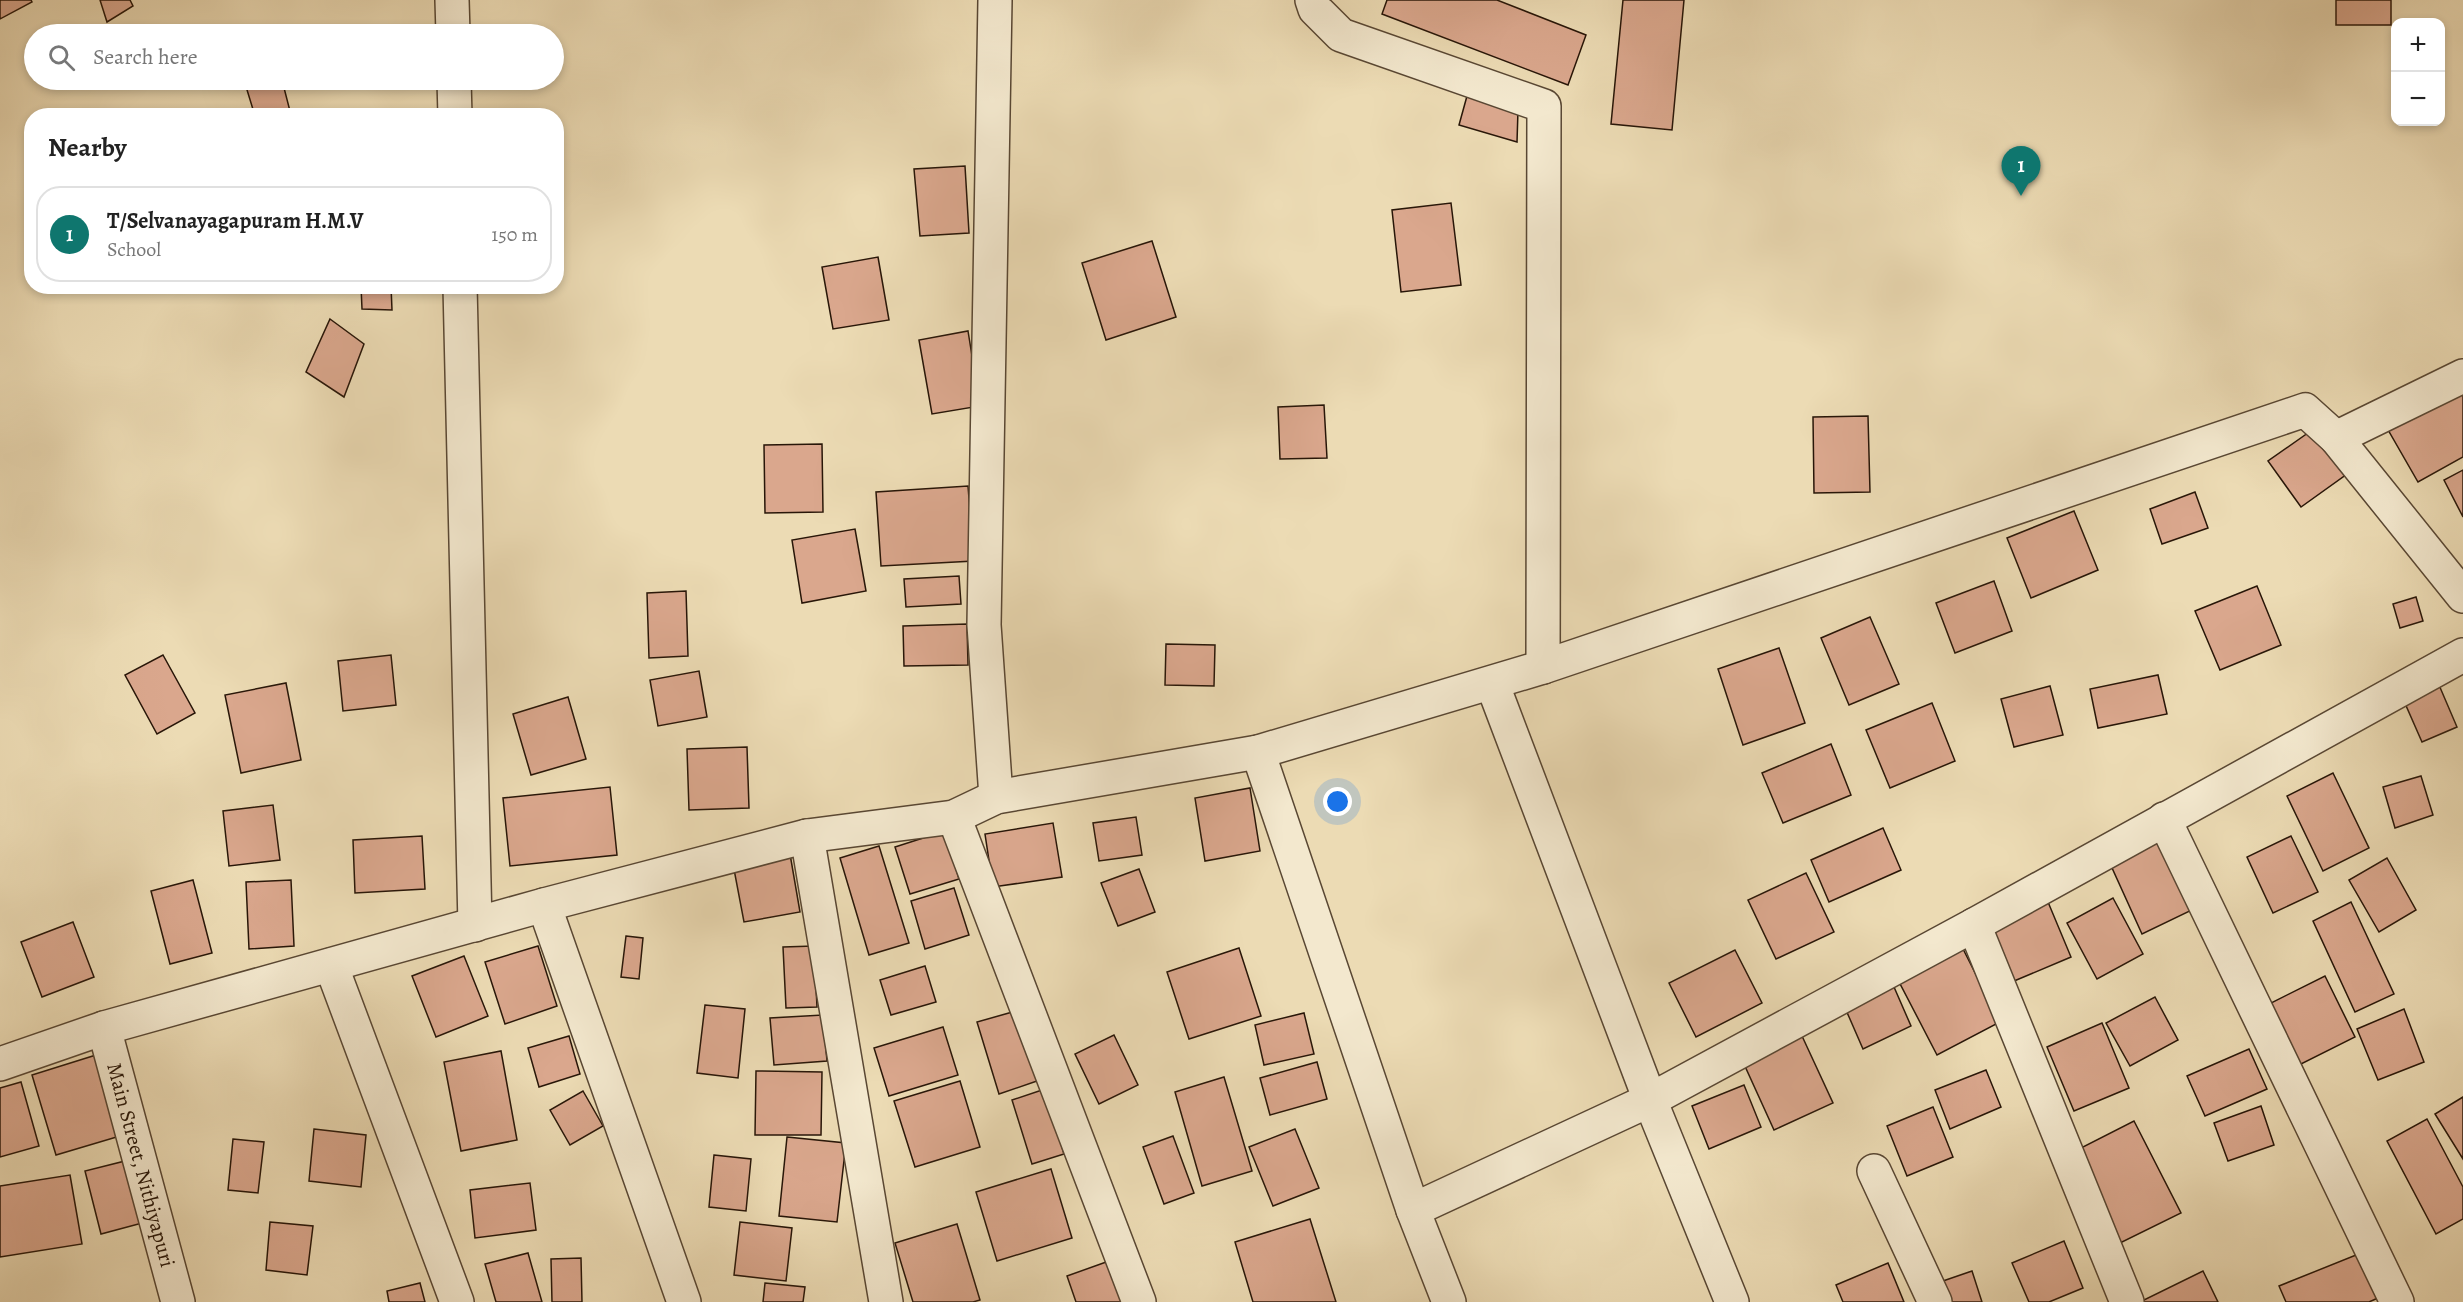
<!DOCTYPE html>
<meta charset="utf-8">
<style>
:root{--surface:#fff;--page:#f6f6f6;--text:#222;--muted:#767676;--line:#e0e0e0;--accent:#0f766e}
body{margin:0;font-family:Alegreya,serif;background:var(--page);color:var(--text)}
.controls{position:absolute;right:18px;top:18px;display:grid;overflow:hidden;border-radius:12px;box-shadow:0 3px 9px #0003}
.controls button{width:54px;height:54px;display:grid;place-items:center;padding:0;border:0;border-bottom:2px solid var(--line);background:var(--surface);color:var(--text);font:30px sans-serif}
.you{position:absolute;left:1338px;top:802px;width:21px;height:21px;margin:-15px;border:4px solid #fff;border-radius:50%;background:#1a73e8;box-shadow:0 0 0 9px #1a73e833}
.badge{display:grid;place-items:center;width:39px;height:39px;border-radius:50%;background:var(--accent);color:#fff;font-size:20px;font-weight:700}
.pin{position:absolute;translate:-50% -50px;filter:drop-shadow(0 2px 3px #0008)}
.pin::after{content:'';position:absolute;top:32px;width:21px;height:18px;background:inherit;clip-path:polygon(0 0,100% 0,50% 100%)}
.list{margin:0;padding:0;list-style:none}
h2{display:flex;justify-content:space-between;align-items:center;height:78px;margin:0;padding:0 24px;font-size:26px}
h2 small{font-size:20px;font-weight:400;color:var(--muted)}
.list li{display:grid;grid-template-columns:39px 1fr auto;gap:18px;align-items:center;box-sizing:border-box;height:96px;margin:0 12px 12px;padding:0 12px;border:2px solid var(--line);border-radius:24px}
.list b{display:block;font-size:22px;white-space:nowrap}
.list p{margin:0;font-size:20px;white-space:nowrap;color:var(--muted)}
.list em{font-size:20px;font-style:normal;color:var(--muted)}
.icon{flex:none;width:33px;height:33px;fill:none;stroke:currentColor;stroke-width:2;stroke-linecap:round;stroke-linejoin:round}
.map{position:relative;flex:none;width:2463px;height:1302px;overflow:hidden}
.search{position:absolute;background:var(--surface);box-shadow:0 3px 9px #0003;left:24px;top:24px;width:540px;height:66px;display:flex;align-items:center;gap:15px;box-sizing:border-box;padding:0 21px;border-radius:33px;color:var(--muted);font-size:22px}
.panel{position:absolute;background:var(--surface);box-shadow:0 3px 9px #0003;left:24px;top:108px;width:540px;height:186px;border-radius:24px}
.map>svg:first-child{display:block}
.building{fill:#daa78d;stroke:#281608;stroke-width:1.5}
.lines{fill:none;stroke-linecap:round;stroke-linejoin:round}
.minor-casing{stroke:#594733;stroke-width:36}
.minor{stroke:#f3e8ce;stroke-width:33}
.labels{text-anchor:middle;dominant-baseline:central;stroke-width:4.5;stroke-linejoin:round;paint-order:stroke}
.street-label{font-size:21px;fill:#281608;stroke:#f3e8ce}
</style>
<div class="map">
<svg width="2463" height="1302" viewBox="0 0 2463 1302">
<rect width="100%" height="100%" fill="#ecdbb4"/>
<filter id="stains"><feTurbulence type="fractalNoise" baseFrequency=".00333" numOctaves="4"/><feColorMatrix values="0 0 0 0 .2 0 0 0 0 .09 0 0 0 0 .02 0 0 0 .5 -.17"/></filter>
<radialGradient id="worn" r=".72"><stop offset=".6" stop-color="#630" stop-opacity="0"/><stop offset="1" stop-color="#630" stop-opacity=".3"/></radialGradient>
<g class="building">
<polygon points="0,0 31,0 32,2 0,19"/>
<polygon points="100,0 130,0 133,6 107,22"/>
<polygon points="1387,0 1497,0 1586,35 1568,85 1382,14"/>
<polygon points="1623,0 1684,0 1672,130 1611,124"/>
<rect x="2336" y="0" width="55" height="25"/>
<polygon points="244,80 282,80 291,115 255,116"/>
<polygon points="1467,96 1518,110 1517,142 1459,125"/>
<polygon points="965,166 969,233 920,236 914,169"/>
<polygon points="1451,203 1461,285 1401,292 1392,210"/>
<polygon points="1152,241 1176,317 1106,340 1082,263"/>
<polygon points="878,257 889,320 833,329 822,267"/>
<polygon points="361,286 391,286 392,310 362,309"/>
<polygon points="330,319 364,344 344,397 306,372"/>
<polygon points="968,331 980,406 932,414 919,340"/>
<polygon points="2463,385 2463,457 2418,482 2387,428"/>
<polygon points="1324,405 1327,458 1280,459 1278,407"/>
<polygon points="1868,416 1870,492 1814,493 1813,417"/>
<polygon points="2315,428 2347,474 2301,507 2268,461"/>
<polygon points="822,444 823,512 765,513 764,445"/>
<polygon points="2463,470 2463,517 2444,480"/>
<polygon points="968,486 974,561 881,566 876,492"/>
<polygon points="2195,492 2208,528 2162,544 2150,509"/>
<polygon points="2074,511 2098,570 2031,598 2007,538"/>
<polygon points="855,529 866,591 802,603 792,540"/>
<polygon points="959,576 961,604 906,607 904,579"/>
<polygon points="1994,581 2012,631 1955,653 1936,603"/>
<polygon points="2257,586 2281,645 2220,670 2195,611"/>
<polygon points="686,591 688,656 649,658 647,593"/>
<polygon points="2416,597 2423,621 2400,628 2393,604"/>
<polygon points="1870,617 1899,684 1849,705 1821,638"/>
<polygon points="967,624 968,665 904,666 903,626"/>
<polygon points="1166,644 1215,645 1214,686 1165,685"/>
<polygon points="1779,648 1805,723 1743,745 1718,669"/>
<polygon points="163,655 195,713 157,734 125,675"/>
<polygon points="391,655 396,705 343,711 338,661"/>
<polygon points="699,671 707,717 658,726 650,680"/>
<polygon points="2158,675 2167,714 2098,728 2090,689"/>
<polygon points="286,683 301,760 241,773 225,695"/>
<polygon points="2439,685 2457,727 2422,742 2404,701"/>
<polygon points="2050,686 2063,735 2014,747 2001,699"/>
<polygon points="568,697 586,759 531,775 513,714"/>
<polygon points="1932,703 1955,761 1890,788 1866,730"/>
<polygon points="1831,744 1851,795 1783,823 1762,773"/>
<polygon points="747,747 749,808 689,810 687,749"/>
<polygon points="2333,773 2369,848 2323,871 2287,796"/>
<polygon points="2421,776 2433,815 2395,828 2383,787"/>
<polygon points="610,787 617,855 510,866 503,798"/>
<polygon points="1250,788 1260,851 1205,861 1195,798"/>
<polygon points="273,805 280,860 229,866 223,811"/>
<polygon points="1136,817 1142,855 1099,861 1093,823"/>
<polygon points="1053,823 1062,877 993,887 985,834"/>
<polygon points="1883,828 1901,870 1829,902 1811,860"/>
<polygon points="945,831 959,879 910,894 895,847"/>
<polygon points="2161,835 2194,909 2142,934 2108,859"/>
<polygon points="422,836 425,889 355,893 353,840"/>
<polygon points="2291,836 2318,892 2273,913 2247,857"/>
<polygon points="879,846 909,943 869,955 840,858"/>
<polygon points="790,854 800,912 744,922 733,864"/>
<polygon points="2387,858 2416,910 2379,932 2349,880"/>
<polygon points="1139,869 1155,912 1118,926 1101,883"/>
<polygon points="1806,873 1834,932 1776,959 1748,900"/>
<polygon points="193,880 212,953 170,964 151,891"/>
<polygon points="291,880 294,946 249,949 246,882"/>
<polygon points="954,888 969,935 925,949 911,901"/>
<polygon points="2113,898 2143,954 2097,979 2067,923"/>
<polygon points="2048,902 2071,957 2007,984 1984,928"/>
<polygon points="2351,902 2394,994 2355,1012 2313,921"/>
<polygon points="73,922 94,977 42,997 21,942"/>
<polygon points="626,936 643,938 639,979 621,977"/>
<polygon points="1960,943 2000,1022 1937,1055 1896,976"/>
<polygon points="538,946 557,1006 505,1024 485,962"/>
<polygon points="814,946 817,1007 786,1008 783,947"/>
<polygon points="1239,948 1261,1016 1189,1039 1167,972"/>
<polygon points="1735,950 1762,1003 1696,1037 1669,983"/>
<polygon points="464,956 488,1016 436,1037 412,976"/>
<polygon points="925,966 936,1002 891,1015 880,980"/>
<polygon points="2325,976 2355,1037 2297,1066 2267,1005"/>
<polygon points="1894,987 1911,1026 1863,1049 1846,1010"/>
<polygon points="2155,997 2178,1040 2130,1066 2106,1023"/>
<polygon points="705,1005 745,1009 738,1078 697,1073"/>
<polygon points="2404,1009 2424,1062 2378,1080 2357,1029"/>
<polygon points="1016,1011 1037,1081 999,1094 977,1022"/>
<polygon points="1304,1013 1314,1054 1264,1065 1255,1025"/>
<polygon points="823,1015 827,1061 774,1065 770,1018"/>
<polygon points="2102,1023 2129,1088 2074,1111 2047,1047"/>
<polygon points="943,1027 958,1075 889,1096 874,1048"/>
<polygon points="1114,1035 1138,1085 1099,1104 1075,1054"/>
<polygon points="569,1036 580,1074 539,1087 528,1048"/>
<polygon points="1802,1036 1833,1103 1774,1130 1744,1064"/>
<polygon points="2249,1049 2267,1089 2205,1116 2187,1076"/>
<polygon points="501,1051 517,1140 461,1151 444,1062"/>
<polygon points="96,1055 120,1136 56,1155 32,1075"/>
<polygon points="1317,1062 1327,1099 1270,1115 1260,1078"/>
<polygon points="1986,1070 2001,1107 1950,1129 1935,1090"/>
<polygon points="756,1071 822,1072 821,1135 755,1135"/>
<polygon points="1224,1077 1252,1171 1202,1186 1175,1092"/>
<polygon points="960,1081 980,1147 915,1167 894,1101"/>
<polygon points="21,1082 39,1146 0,1157 0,1088"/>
<polygon points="1744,1085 1761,1127 1709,1149 1692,1106"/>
<polygon points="1045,1089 1064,1154 1032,1164 1012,1100"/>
<polygon points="583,1091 603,1126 570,1145 550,1110"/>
<polygon points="2463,1097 2463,1159 2435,1114"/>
<polygon points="2261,1106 2274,1145 2228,1161 2214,1123"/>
<polygon points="1933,1107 1953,1157 1907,1176 1887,1126"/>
<polygon points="2427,1119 2463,1187 2463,1219 2436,1234 2387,1141"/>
<polygon points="2134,1121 2181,1213 2118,1244 2073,1152"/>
<polygon points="314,1129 366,1135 361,1187 309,1181"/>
<polygon points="1295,1129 1319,1188 1273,1206 1249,1147"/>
<polygon points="1173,1136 1194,1193 1164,1204 1143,1147"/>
<polygon points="787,1137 846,1143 837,1222 779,1216"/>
<polygon points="233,1139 264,1142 258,1193 228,1190"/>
<polygon points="714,1155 751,1159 746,1211 709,1207"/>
<polygon points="129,1160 146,1222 101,1234 85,1171"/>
<polygon points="1051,1169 1072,1238 997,1261 976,1192"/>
<polygon points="70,1175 82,1244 0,1257 0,1186"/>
<polygon points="530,1183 536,1230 475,1238 470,1190"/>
<polygon points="1310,1219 1336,1302 1253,1302 1235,1242"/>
<polygon points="270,1222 313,1226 307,1275 266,1270"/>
<polygon points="740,1222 792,1228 786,1281 734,1275"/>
<polygon points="957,1224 980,1300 973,1302 913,1302 895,1243"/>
<polygon points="2064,1241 2083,1288 2049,1302 2029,1302 2012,1263"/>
<polygon points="528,1253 542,1302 496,1302 485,1264"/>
<polygon points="2361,1253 2378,1298 2369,1302 2286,1302 2279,1286"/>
<polygon points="581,1258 582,1302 552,1302 551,1259"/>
<polygon points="1109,1261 1123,1302 1076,1302 1067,1276"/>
<polygon points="1888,1263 1904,1302 1843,1302 1836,1285"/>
<polygon points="1972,1271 1982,1302 1947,1302 1940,1282"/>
<polygon points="2203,1271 2218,1302 2140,1302"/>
<polygon points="420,1283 425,1302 389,1302 387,1291"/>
<polygon points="765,1283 805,1287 803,1302 763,1302"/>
</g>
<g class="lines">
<g class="minor-casing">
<g id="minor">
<polyline points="452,0 453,34"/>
<polyline points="995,0 984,625 996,797"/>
<polyline points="1312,0 1315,9 1341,35 1544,106 1543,667"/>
<polyline points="454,80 455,116"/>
<polyline points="460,286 475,925"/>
<polyline points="2336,438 2463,596"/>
<polyline points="1492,683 1650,1100 1732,1302"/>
<polyline points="1258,752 1413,1210 1449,1302"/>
<polyline points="954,817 1139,1302"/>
<polyline points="2164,819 2397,1302"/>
<polyline points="807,836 886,1302"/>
<polyline points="544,905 684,1302"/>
<polyline points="1974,925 2127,1302"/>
<polyline points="331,965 457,1302"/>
<polyline points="104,1028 178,1302"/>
<polyline points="0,1064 104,1028 544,905 807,836 954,817 996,797 1258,752 1543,667 2305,410 2336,438 2463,376"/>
<polyline points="1874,1171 1935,1302"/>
<polyline points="1413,1210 1650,1100 1974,925 2463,655"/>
</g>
</g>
<use href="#minor" class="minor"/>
</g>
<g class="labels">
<g class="street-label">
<text transform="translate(141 1165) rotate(75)">Main Street, Nithiyapuri</text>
</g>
</g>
<rect width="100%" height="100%" filter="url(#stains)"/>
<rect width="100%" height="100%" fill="url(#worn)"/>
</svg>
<div class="controls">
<button>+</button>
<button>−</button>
</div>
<div class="you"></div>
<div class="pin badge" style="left:2021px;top:196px">1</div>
<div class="search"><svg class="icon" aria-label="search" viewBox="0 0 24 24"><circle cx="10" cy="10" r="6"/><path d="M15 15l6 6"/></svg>Search here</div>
<section class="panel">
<h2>Nearby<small></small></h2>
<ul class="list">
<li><span class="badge">1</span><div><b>T/Selvanayagapuram H.M.V</b><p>School</p></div><em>150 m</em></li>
</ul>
</section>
</div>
